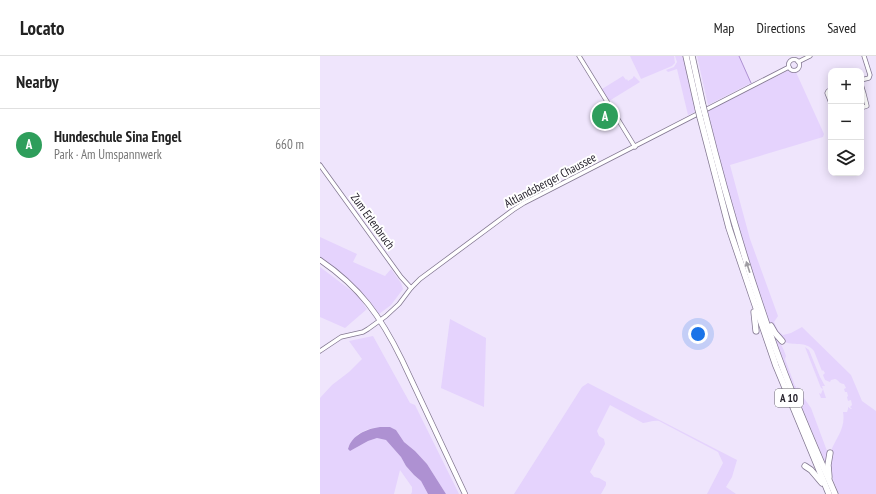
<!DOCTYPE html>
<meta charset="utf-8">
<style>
:root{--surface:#fff;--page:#f2f2f2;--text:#222;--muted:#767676;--line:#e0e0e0;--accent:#d93025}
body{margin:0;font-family:"PT Sans Narrow",sans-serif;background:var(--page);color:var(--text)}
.controls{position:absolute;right:12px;top:12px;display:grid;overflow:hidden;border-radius:8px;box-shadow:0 2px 10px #0003}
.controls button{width:36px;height:36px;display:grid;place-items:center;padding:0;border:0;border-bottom:1px solid var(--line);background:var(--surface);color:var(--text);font:20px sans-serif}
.you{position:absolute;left:378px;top:278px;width:14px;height:14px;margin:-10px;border:3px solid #fff;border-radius:50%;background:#1a73e8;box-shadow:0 0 0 6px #1a73e833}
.badge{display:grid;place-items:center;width:26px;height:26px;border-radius:50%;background:var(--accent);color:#fff;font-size:13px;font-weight:700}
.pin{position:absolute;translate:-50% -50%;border:2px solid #fff;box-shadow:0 1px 4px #0006}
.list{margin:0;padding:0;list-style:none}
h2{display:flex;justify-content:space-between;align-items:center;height:52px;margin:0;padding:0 16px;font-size:17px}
h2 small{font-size:13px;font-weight:400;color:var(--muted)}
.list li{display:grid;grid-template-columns:26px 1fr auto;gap:12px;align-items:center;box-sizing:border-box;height:72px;padding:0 16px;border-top:1px solid var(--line)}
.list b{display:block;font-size:15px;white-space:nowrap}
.list p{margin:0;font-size:13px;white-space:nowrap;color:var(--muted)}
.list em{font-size:13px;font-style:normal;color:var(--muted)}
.icon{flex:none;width:22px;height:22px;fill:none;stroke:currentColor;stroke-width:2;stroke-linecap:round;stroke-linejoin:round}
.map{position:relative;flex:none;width:556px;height:438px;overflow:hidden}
header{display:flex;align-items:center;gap:24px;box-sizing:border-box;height:56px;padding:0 20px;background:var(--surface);border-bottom:1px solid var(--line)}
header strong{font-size:19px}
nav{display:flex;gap:22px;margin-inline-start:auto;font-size:14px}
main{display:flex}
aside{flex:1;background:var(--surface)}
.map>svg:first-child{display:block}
.green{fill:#e5d3fd}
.water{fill:#ae91d2}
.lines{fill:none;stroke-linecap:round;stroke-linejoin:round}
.stream{stroke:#ae91d2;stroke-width:1}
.minor-casing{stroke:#837891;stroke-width:5}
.major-casing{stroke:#837891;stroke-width:6}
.highway-casing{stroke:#837891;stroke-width:7}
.minor{stroke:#fff;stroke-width:3.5}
.major{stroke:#fff;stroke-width:4.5}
.highway{stroke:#fff;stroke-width:5.5}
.highway-bridge-casing{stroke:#837891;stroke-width:7;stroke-linecap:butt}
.highway-bridge{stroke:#fff;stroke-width:5.5}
.oneway{fill:#9e9ca1}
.labels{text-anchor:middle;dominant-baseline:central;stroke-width:4;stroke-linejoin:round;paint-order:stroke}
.shield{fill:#fff;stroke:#68666d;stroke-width:1}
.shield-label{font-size:11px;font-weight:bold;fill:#28242e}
.street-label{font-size:12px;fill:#28242e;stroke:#fff}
</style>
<header>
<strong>Locato</strong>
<nav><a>Map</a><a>Directions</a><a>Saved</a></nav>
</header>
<main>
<aside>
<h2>Nearby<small></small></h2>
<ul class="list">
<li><span class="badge" style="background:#2e9e5b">A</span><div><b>Hundeschule Sina Engel</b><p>Park · Am Umspannwerk</p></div><em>660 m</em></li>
</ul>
</aside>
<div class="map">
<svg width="556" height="438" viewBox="0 0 556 438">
<rect width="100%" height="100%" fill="#efe5fc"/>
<g class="green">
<polygon points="310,0 354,0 355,7 352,10 321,23"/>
<polygon points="355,0 363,0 375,56 368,59 357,13 348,16 346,14 354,11 357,6"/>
<polygon points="377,0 419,0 431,27 388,49"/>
<path d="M469 14H475L504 78 503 81 410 109 430 183 458 260 454 266 458 275 463 279 471 277 482 271 531 319 542 345 556 355V438H519C513 425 507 410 511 395 516 382 526 372 523 356H527L528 353V351L531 353H532L530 351 532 349 531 344 528 345 527 341 528 340 527 336H525L524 333 526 332 524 328C519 328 519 324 515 323L511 324 510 326 505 324 503 319 505 317 503 314 502 315 494 295C486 284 473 291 463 285 460 282 456 277 453 273 446 264 440 240 436 228 417 171 400 113 388 55Z"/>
<polygon points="303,20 306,24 307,23 308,25 313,22 313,21 314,20 320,26 289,45 282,33"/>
<polygon points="286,49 295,65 284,71 275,56"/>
<polygon points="0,181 37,198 33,206 65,220 71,213 81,227 83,233 71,249 59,258 47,242 31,227 0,202"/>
<polygon points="0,211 37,239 47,253 25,272 0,261"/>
<polygon points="130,263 166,282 164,351 121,332"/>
<path d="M453 277C459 284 463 291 466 300L465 303 475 330H476V332H477L478 331 481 338 491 352 507 395 508 400 507 411 474 333Z"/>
<polygon points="53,280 90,347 95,349 139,438 126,438 107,408 95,395 84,386 76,374 69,371 53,372 46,374 38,378 28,391 30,395 48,385 57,382 66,384 81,401 86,410 94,419 101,425 108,438 91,438 92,436 92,431 80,414 74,438 0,438 0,342 12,329 29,316 42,303 29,285"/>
<polygon points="485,291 489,294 500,321 505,330 502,330 506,342 501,342 499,337 501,338 503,333 501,332"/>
<path d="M268 327 417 404 412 421 406 431 416 438H387L403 407 398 396 339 365C333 364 328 367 323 367L290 349 277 375 279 380 284 383 285 388 270 416 274 421 279 422 286 426V429L281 438H194L262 331Z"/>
</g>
<path class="water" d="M60 371H70L76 374 84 386 95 395 107 408 126 438H108L101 425 94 419 86 410 81 401 66 384 57 382 48 385 30 395 28 393C32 379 46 373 60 371Z"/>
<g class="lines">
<g class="stream">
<polyline points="419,0 431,27"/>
<polyline points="426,31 430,29"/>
</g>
<g class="minor-casing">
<g id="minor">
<polyline points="259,0 315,91"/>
<circle cx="474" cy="9" r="5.5"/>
<polyline points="478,6 490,0"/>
<polyline points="541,24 549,22 550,19 544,0"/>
<polyline points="541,28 544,38 547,50 541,52"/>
<polyline points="511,34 508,35 507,37 511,47"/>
<polyline points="0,109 81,221 91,232"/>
<polyline points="0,295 21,281 43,276 48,273 66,260 79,248 91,232 100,223 193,154 204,147 469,11"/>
</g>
</g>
<g class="major-casing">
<path id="major" d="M0 204C40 231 61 261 82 304L145 438"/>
</g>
<g class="highway-casing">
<g id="highway">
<polyline points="366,0 378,53"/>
<polyline points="372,0 383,50"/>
<path d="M385 58C401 122 419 186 440 248 461 313 488 376 515 438"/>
<polyline points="380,61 409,172 433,243 456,310 509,438"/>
<polyline points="434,256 436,275"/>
<polyline points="451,270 455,277 462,285"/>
<polyline points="485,410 491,414 502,427"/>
<polyline points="509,421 508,409 510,397"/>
</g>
</g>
<use href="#minor" class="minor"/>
<use href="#major" class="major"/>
<use href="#highway" class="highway"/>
<g class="highway-bridge-casing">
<g id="highway-bridge">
<polyline points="383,50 385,58"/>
<polyline points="378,53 380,61"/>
</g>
</g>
<use href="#highway-bridge" class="highway-bridge"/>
</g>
<defs><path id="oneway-solid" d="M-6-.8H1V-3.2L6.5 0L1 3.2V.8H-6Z"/></defs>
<use class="oneway" href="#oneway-solid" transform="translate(428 211) rotate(-108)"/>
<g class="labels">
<rect class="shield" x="455" y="333" width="28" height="18" rx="3"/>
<g class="shield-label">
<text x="469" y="342">A 10</text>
</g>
<g class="street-label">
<text transform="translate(230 124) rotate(-28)">Altlandsberger Chaussee</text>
<text transform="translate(53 165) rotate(54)">Zum Erlenbruch</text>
</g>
</g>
</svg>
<div class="controls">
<button>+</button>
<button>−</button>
<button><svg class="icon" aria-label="layers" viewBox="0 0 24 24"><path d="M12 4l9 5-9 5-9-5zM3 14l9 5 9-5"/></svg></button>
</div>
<div class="you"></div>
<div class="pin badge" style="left:285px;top:60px;background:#2e9e5b">A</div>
</div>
</main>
